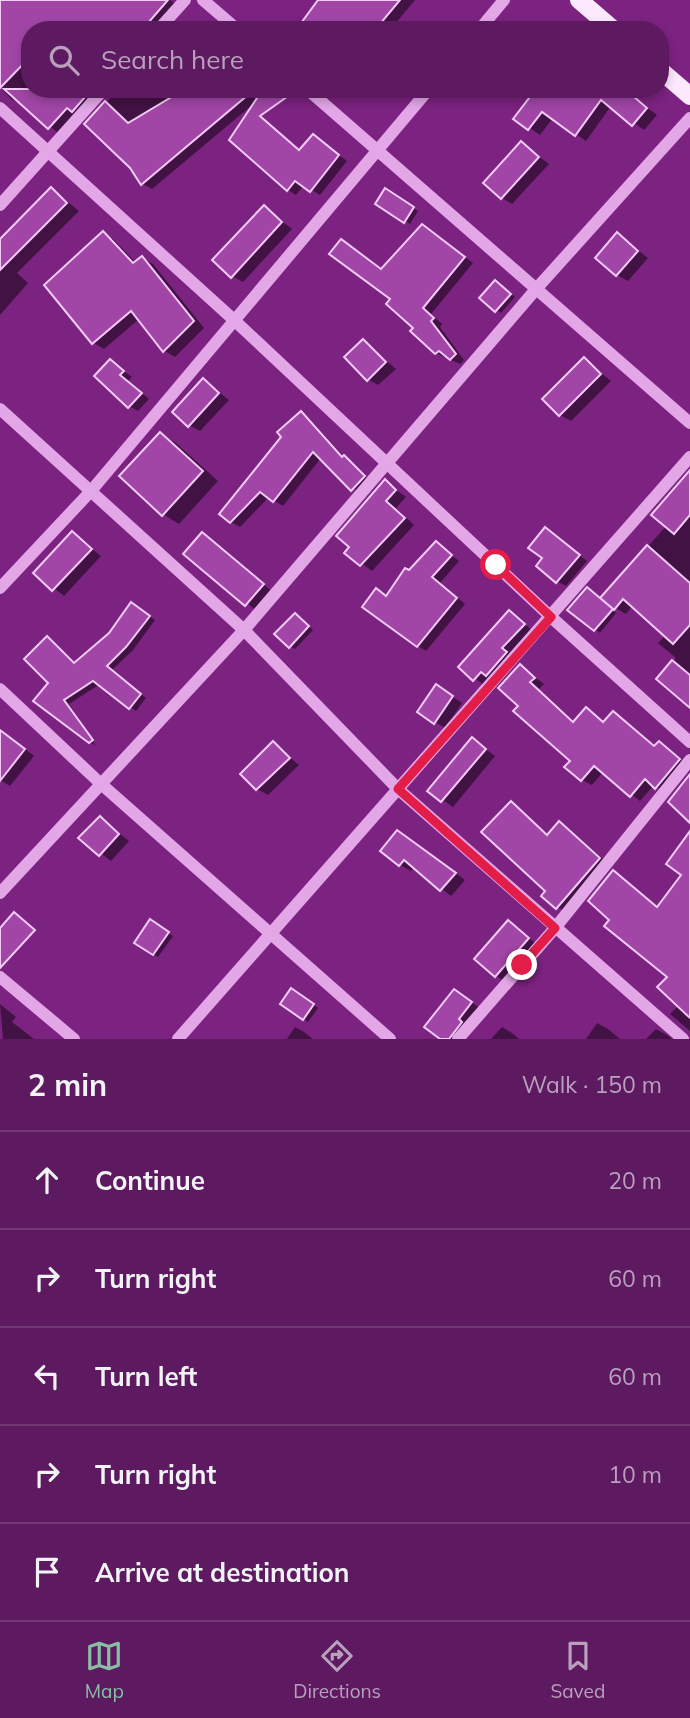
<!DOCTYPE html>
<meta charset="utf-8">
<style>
:root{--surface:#5d1a60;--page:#632366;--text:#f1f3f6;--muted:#b9a1bd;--line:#723875;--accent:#8abfa5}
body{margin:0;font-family:Mulish,sans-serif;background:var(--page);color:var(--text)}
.stop{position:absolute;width:21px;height:21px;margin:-16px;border:5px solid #e11d48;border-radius:50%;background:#fff}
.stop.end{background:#e11d48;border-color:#fff;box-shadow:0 2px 7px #0008}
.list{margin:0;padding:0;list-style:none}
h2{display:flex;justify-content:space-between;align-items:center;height:91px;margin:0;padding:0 28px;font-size:30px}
h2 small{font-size:23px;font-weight:400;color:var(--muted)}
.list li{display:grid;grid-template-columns:46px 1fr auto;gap:21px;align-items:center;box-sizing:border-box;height:98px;padding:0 28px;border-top:2px solid var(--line)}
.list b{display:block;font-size:26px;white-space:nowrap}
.list em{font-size:23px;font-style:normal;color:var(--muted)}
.icon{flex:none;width:38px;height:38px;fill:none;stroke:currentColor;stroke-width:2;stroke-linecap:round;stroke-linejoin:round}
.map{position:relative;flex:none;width:690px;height:1039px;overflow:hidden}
.search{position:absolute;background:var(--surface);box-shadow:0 4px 10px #0003;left:21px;right:21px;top:21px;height:77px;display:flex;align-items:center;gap:18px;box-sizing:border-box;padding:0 24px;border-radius:28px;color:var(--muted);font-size:26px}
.sheet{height:581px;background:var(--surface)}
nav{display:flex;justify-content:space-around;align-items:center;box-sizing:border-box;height:98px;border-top:2px solid var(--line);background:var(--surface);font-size:19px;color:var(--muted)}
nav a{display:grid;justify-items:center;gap:4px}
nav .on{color:var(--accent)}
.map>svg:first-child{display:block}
.shadow{fill:#0007}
.building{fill:#a146a7;stroke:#f3cbf6;stroke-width:2}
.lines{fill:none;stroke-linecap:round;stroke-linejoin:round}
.minor{stroke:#e3a7e7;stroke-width:12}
.major{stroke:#fde9fd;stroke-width:18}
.route{stroke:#e11d48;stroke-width:9}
</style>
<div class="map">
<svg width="690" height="1039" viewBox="0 0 690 1039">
<rect width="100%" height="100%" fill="#7c2280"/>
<g class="shadow">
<polygon points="0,0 170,0 177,6 155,30 30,30 30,89 107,89 58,133 22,103 11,99 0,87"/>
<polygon points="320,0 415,0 390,30 298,30"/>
<polygon points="112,89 269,89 270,90 152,189 143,184 132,167 87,124 113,95"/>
<polygon points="625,91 657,115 644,130 611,106 586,141 553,118 540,135 515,118"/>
<polygon points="259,115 301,151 313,136 347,161 320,195 304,185 296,195 288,190"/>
<polygon points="521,143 549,164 512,204 502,198"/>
<polygon points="52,189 79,211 17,273 28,283 0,315 0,242"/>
<polygon points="386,191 418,211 410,224 378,203"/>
<polygon points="264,207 292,229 243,282 232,276"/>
<polygon points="432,232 473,263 431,314 442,324 440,327 464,360 460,364 436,353 341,241 382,271"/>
<polygon points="103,233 113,239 136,263 143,258 153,264 204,328 175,357 165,351 139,319 104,349 94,343 46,285"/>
<polygon points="618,235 648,258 628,281 617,275"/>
<polygon points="500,285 515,297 501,313 481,298"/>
<polygon points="363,341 396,369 378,385 368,379"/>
<polygon points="585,360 611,381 571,421 560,415"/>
<polygon points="110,361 132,377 128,381 149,399 138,411 129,406"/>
<polygon points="203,380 229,400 200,431 189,425"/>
<polygon points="301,413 310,419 344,457 372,482 361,495 321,458 283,506 269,497 240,527 231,522"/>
<polygon points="160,434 176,443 218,481 179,524 163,514"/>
<polygon points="690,473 690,705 658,679 676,658 658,643 666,635 633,605 626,614 610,605 616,613 600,633 570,609 601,600 667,525"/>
<polygon points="385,482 406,497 396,508 414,525 372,571 347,552"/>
<polygon points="546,529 587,561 566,586 557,581 545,558"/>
<polygon points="72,533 101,556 64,596 35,573"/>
<polygon points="202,534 273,592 257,611 185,554"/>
<polygon points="436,543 459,561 440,583 465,604 426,651 418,646 388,597"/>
<polygon points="138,608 155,620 133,650 112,670 146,698 136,711 100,684 69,704 96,746 90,742 50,683 47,638 76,664"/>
<polygon points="510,612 533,631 484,685 460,667"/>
<polygon points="300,618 313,630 295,649 290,646"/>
<polygon points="520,666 544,684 539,689 575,722 586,709 605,723 613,713 656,747 659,743 688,766 666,793 654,785 640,801 603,772 592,785 582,780 572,760 520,706"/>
<polygon points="447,693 462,703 445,728 435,722"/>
<polygon points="0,729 34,756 10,786 0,780"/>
<polygon points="472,739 495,756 453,807 429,790"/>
<polygon points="274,744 299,765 268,795 257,789"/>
<polygon points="511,803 549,835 559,824 570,830 610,865 568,914 543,896 548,891"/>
<polygon points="100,818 129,841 111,861 81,838"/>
<polygon points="408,838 465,880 451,896 414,867 411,871 400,865"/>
<polygon points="613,872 659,907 690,921 690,1031 670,1014 679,1005 669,977 612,919"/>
<polygon points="151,922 173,936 158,957 136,942"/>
<polygon points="509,923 538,945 506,982 496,976"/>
<polygon points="296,993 318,1008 308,1022 304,1019"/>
<polygon points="464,997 481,1009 461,1039 443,1039"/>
<polygon points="0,1004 16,1017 12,1022 34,1039 3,1039"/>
<polygon points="597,1023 608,1029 620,1039 586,1039"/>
<polygon points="295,1027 304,1032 313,1039 287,1039"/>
<polygon points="502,1027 512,1033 519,1039 491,1039"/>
<polygon points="656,1029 667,1035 672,1039 646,1039"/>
</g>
<g class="building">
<polygon points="0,0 168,0 142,30 30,30 30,57 0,88"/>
<polygon points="318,0 400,0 375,30 296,30"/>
<polygon points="4,89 92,89 72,112 67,108 48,129"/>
<polygon points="185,89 255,89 141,185 130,168 84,124 105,101 128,123"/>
<polygon points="263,89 298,89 260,116 299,150 313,134 339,155 310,192 295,181 287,191 229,140"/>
<polygon points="536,89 625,89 647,108 632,126 601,100 575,136 542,112 528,130 513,119"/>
<polygon points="521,141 539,157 501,199 483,183"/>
<polygon points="51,187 67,203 0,270 0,239"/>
<polygon points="385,188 414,207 404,223 375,204"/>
<polygon points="264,205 282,222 231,278 212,260"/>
<polygon points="422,224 465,257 423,308 434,318 431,321 456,354 450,360 439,351 435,354 410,331 413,328 386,304 390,299 329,254 341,239 381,269"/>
<polygon points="103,231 133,263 142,256 194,321 163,352 131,311 92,344 44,285"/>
<polygon points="617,232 638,251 616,276 595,258"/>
<polygon points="495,280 511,294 495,312 479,298"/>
<polygon points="363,339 386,362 367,381 344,357"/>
<polygon points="584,357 601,374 559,416 542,399"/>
<polygon points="110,359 124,371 120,375 142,393 128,408 94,376"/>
<polygon points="203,378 219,393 188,427 172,412"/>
<polygon points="301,411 342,457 344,455 365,476 351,491 313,452 273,502 260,492 230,523 219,514 281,437 277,432"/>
<polygon points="160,432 203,471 162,516 119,476"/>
<polygon points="690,470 690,515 674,534 651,515"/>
<polygon points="385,479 396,490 386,501 405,518 360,566 344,553 349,547 336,536"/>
<polygon points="545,527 580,555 556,583 536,566 542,558 528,548"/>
<polygon points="72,531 92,549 52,591 33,573"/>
<polygon points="202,532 264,584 245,606 183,554"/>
<polygon points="436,541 452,555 432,577 457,598 417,647 362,607 376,588 386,596 405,568 409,570"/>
<polygon points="647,545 690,583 690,625 673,644 623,599 614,610 600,598"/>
<polygon points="587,587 613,609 594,631 567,610"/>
<polygon points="131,602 150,616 126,647 107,666 141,694 129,709 93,681 64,700 93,740 89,743 33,701 48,683 24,659 47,636 74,663 109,633"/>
<polygon points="509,610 525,624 502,648 507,652 486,676 481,672 473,681 458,667"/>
<polygon points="295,613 309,626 289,648 274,634"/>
<polygon points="672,660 690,675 690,708 656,679"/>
<polygon points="520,664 535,678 530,682 573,722 586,707 603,722 613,711 654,746 659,741 680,759 655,789 645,779 630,797 594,766 581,781 564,767 570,761 513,711 518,706 498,688"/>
<polygon points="436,684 453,696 434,724 417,712"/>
<polygon points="0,730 25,749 0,781"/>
<polygon points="472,737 486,749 441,802 427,791"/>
<polygon points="273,741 290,758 256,790 240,774"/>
<polygon points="690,774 690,823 668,802"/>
<polygon points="511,801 547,835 559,821 600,858 556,909 541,896 545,891 481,832"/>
<polygon points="100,816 119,834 99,856 78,838"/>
<polygon points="397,830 456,873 440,891 404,860 399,866 380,851"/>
<polygon points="690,831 690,1018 657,987 667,977 604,926 609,920 588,901 613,870 657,907 681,875 666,864"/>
<polygon points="14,912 35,930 0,968 0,928"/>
<polygon points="150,919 169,932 153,955 134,943"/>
<polygon points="508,920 529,938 495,977 474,959"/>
<polygon points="291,988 314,1004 303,1020 280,1004"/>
<polygon points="454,989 472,1002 459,1019 462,1022 449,1039 440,1039 424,1027"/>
</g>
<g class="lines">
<g class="minor">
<polyline points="203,0 238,30"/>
<polyline points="158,30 185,0"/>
<polyline points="479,30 504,0"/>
<polyline points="307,89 690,423"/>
<polyline points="0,108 234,320 551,617 690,742"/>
<polyline points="0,205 104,89"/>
<polyline points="0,409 244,630 398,789 683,1039"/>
<polyline points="0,588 91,491 429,89"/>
<polyline points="0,689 100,783 390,1039"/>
<polyline points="0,893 244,630 537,288 690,118"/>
<polyline points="0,977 74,1039"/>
<polyline points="178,1039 690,457"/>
<polyline points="458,1039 555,928 690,760"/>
</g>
<g class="major">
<polyline points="579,0 614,30"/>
<polyline points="660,70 690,96"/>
</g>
</g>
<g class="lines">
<polyline class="route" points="496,565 551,617 398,789 555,928 522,965"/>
</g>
</svg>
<div class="stop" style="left:496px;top:565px"></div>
<div class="stop end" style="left:522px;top:965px"></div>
<div class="search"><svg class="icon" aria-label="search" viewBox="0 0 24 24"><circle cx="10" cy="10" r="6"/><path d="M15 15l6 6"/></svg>Search here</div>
</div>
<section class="sheet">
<h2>2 min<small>Walk · 150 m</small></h2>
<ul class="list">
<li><svg class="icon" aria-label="ahead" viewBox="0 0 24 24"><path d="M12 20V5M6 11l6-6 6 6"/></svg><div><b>Continue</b></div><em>20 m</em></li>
<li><svg class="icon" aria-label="right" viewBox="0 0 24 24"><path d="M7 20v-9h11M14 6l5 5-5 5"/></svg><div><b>Turn right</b></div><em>60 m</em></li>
<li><svg class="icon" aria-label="left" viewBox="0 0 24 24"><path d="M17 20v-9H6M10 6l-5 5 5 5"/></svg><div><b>Turn left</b></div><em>60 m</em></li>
<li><svg class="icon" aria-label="right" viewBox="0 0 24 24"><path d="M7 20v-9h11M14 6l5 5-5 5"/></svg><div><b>Turn right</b></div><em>10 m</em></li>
<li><svg class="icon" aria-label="arrive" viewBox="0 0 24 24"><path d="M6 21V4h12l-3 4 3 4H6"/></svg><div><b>Arrive at destination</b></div></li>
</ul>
</section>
<nav>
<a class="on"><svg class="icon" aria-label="map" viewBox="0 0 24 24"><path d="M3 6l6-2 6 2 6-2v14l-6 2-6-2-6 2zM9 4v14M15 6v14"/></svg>Map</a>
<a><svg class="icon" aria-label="directions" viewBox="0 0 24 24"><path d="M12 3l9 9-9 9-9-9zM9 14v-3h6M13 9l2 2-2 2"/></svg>Directions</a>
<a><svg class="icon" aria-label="saved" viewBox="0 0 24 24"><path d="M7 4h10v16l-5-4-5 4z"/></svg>Saved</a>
</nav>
